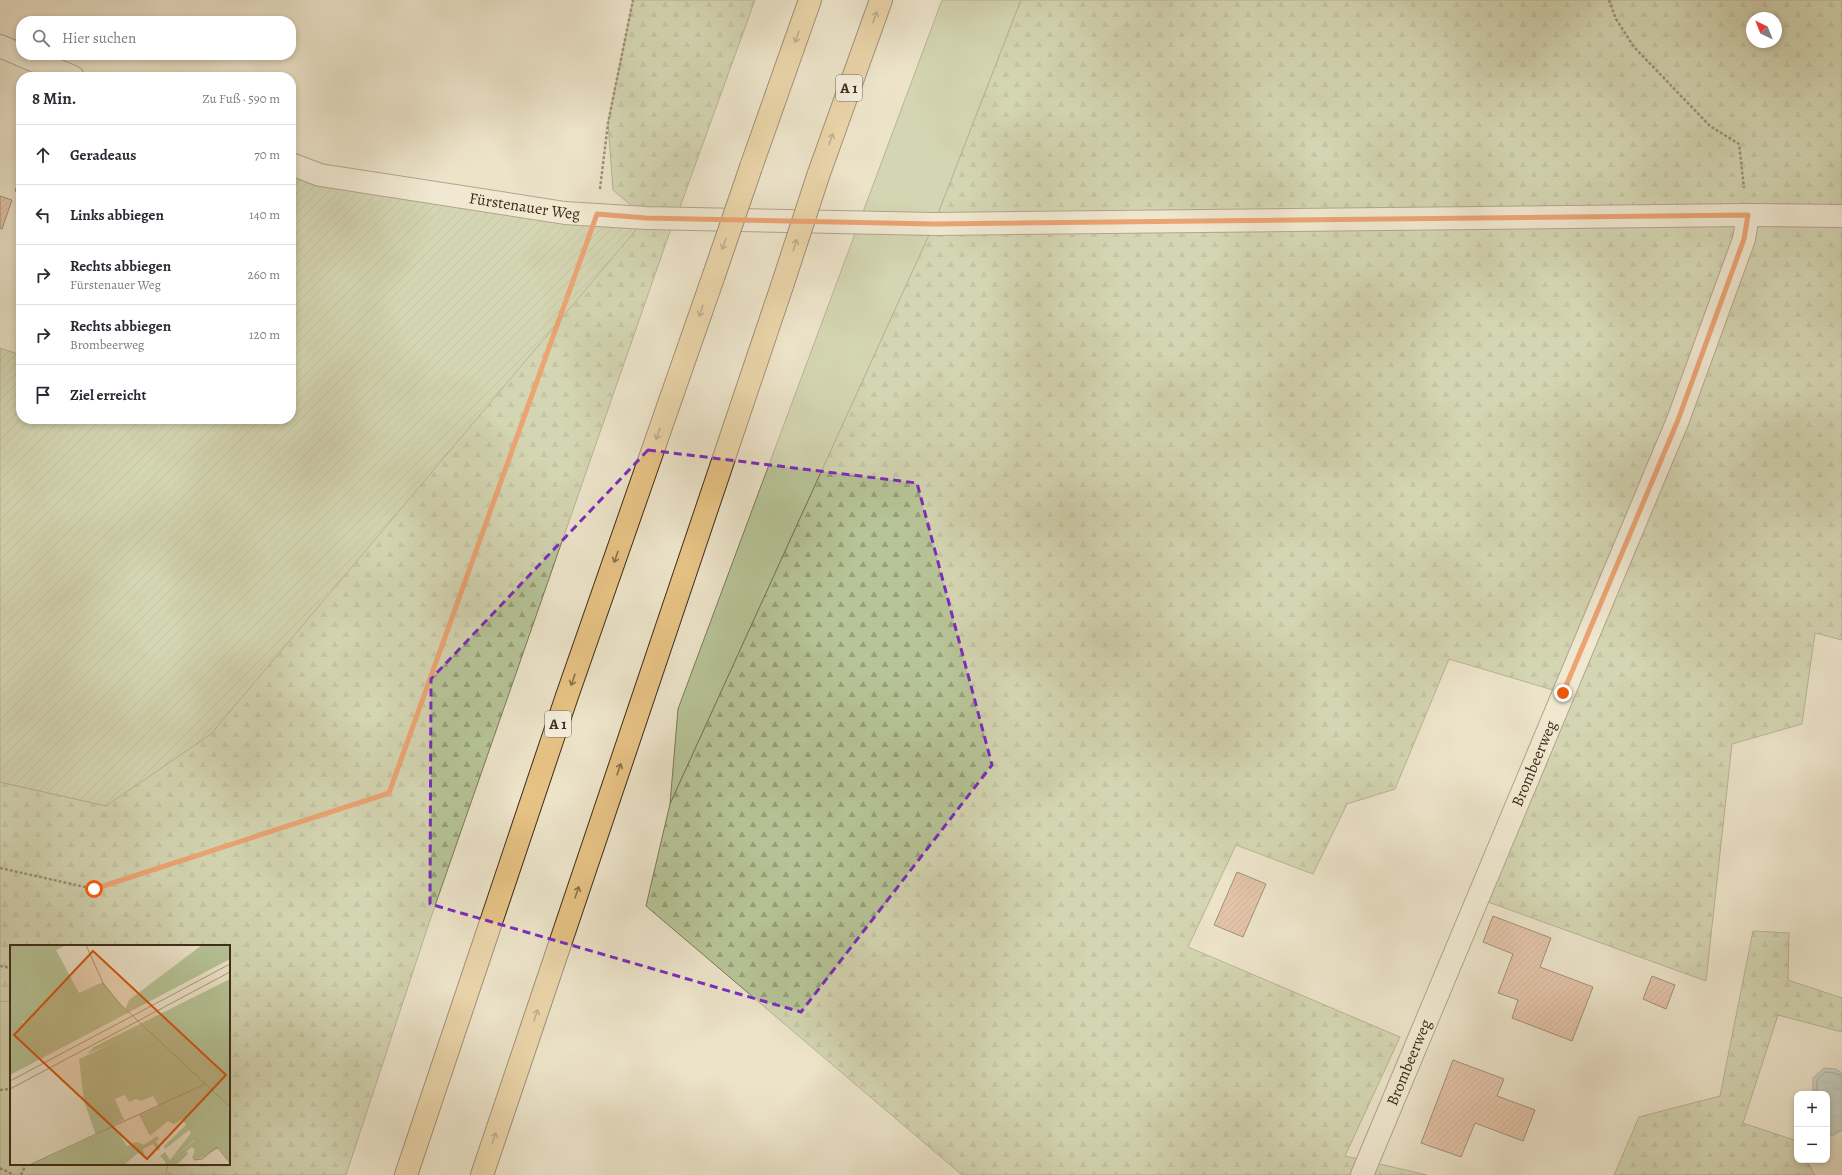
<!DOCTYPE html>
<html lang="de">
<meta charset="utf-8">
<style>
:root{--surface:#fff;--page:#f2f2f3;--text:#2b2b33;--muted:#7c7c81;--line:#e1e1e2}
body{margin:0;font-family:Alegreya,serif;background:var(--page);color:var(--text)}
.controls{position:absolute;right:12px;bottom:12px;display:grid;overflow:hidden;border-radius:8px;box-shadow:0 2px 6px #0003}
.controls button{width:36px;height:36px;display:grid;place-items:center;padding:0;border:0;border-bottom:1px solid var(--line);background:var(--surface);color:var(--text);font:20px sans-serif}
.compass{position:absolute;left:1746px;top:12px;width:36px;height:36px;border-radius:50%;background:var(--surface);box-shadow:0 2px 6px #0003;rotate:317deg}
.stop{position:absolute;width:12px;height:12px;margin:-9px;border:3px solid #ea580c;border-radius:50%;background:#fff}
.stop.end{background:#ea580c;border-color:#fff;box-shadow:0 1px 4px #0008}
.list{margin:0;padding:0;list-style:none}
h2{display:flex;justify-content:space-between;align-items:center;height:52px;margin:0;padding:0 16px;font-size:17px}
h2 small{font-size:13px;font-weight:400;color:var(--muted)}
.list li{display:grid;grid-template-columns:26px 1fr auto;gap:12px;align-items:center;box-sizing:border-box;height:60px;padding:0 16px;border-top:1px solid var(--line)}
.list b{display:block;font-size:15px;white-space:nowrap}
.list p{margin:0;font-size:13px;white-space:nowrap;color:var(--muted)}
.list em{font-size:13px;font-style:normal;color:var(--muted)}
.icon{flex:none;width:22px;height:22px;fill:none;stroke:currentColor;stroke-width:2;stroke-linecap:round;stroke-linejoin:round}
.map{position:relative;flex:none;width:1842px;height:1175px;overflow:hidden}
.search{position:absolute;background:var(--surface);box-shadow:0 2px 6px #0003;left:16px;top:16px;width:280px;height:44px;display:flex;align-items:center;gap:10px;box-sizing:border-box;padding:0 14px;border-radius:16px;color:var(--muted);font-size:15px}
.panel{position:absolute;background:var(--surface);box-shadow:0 2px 6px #0003;left:16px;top:72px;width:280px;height:352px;border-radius:16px}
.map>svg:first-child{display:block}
.grass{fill:#b7c497;stroke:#7c7858}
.forest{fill:url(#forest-firs);stroke:#7c7858;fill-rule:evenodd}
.garden{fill:url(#garden-furrows);stroke:#7c7858}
.water{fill:url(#water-ripples);stroke:#77837c}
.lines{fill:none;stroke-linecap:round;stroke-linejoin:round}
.shore{stroke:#6e756c;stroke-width:1}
.building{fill:url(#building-hatch);stroke:#402d19}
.minor-casing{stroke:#6b5a45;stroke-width:24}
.highway-casing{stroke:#402d19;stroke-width:24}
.path{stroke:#402d19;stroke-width:2.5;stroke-dasharray:3 2;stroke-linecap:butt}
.minor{stroke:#f3eddc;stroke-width:22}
.highway{stroke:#e6c284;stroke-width:22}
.highway-bridge-casing{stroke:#402d19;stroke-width:24;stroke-linecap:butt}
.highway-bridge{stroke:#e6c284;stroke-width:22}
.oneway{stroke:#8b7049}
.route{stroke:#ea580c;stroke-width:5}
.marked{fill:none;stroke:#7b2cbf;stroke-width:3;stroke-dasharray:8 5;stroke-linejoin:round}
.labels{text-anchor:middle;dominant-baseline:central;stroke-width:3.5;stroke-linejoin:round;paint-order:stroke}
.shield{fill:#f3eddc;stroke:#766754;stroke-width:1}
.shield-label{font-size:15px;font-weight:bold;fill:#402d19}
.street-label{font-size:16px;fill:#402d19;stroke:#f3eddc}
.inset-road{fill:none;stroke:#a79a83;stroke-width:1}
.view{fill:#d7550d;fill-opacity:0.15;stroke:#d7550d;stroke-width:2}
.inset-edge{fill:none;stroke:#402d19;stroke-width:2}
</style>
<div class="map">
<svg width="1842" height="1175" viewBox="0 0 1842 1175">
<defs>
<pattern id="forest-firs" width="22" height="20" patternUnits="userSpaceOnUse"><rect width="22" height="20" fill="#b7c497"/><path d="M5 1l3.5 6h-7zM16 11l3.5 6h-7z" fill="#96a07a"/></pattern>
<pattern id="garden-furrows" width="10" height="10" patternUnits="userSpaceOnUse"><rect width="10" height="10" fill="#b7c497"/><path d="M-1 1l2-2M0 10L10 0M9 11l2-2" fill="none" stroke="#96a07a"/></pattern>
<pattern id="water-ripples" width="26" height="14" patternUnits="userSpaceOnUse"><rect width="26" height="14" fill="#9bbdbe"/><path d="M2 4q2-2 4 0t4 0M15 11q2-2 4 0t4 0" fill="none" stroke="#809a9a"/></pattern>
<pattern id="building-hatch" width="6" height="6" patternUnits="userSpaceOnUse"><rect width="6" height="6" fill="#d99e84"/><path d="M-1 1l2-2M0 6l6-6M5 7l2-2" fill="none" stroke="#b1816b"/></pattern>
</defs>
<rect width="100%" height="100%" fill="#ece3c9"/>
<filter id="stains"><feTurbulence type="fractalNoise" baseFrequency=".005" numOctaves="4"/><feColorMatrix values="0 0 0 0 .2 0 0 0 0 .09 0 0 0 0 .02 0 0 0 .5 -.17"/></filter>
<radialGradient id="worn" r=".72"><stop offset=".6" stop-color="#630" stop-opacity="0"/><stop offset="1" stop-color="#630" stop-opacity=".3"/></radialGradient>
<g class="grass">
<polygon points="942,0 1021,0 934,224 670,804 678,709"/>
<polygon points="0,1001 11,1002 11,1164 168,1164 166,1175 0,1175"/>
</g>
<g class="forest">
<polygon points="633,0 755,0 676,218 674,220 429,923 346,1175 166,1175 168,1164 229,1164 229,946 11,946 11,1002 0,1001 0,782 106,806 646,218 613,190 608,123"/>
<path d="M1021 0H1842V640L1815 633 1802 724 1732 744 1706 981 1477 898 1563 693 1449 659 1395 789 1347 804 1313 874 1236 845 1188 947 1400 1037 1345 1156 1427 1175H962L646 906 670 804 934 224ZM1752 18H1776V42H1752Z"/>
<polygon points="1753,931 1789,933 1788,980 1842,998 1842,1032 1778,1015 1743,1123 1794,1140 1797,1145 1797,1160 1806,1160 1815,1175 1614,1175 1639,1117 1720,1096"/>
</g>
<polygon class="garden" points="291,164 646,218 211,734 106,806 0,782 0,348 21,355 21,419 291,419"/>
<polygon class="water" points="1824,1068 1836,1069 1842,1073 1842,1130 1832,1136 1827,1135 1827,1094 1813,1094 1813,1078"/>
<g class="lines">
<polyline class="shore" points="1817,1094 1817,1080 1825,1072 1835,1073 1842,1076"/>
</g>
<g class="building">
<polygon points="21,174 21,193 15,191"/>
<polygon points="0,196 12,200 2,229 0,228"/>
<polygon points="1237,872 1266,884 1243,937 1214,925"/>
<polygon points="1493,916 1551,938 1540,967 1593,987 1572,1041 1512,1018 1518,1000 1498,993 1513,954 1483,942"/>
<polygon points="1652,976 1675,985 1666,1009 1643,999"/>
<polygon points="1453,1060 1504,1079 1497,1096 1535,1110 1523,1141 1475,1123 1461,1157 1421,1143"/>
</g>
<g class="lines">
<g class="minor-casing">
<g id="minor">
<polyline points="0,46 21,55"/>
<polyline points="21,55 73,77"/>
<path id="s1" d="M291 164 320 175 565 213 646 218 934 224 1748 215 1842 216"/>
<path id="s2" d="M1362 1175 1678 420 1744 239 1748 215"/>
</g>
</g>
<g class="highway-casing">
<g id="highway">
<polyline points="751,167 810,0"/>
<polyline points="818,176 881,0"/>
<polyline points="406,1175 567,696 714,275"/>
<polyline points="482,1175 783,283"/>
</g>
</g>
<g class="path">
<polyline points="1609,0 1616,19 1634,47 1710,126 1739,144 1744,188"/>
<polyline points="600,189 608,123 633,0"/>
<polyline points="0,868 94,889 389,793 587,240"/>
<polyline points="0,966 11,968"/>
<polyline points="0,1090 11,1089"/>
<polyline points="0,1168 14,1175"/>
<polyline points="21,1175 26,1164"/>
</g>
<use href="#minor" class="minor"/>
<use href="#highway" class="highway"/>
<g class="highway-bridge-casing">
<g id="highway-bridge">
<polyline points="714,275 751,167"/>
<polyline points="783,283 818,176"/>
</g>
</g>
<use href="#highway-bridge" class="highway-bridge"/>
</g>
<defs><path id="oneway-shaft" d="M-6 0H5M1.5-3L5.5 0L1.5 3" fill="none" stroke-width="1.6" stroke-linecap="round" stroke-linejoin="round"/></defs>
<g class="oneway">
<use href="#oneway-shaft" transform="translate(875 17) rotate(-70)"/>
<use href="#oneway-shaft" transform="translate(797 37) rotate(109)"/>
<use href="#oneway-shaft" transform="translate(831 139) rotate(-70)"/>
<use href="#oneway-shaft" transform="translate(724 244) rotate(109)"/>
<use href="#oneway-shaft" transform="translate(795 245) rotate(-72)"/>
<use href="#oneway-shaft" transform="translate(701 311) rotate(109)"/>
<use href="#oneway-shaft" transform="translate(658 434) rotate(109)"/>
<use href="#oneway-shaft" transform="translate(616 557) rotate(109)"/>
<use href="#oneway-shaft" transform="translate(573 680) rotate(109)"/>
<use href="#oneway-shaft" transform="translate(619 769) rotate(-71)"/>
<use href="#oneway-shaft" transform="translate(577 892) rotate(-71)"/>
<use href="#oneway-shaft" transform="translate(536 1015) rotate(-71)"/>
<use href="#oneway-shaft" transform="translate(494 1138) rotate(-71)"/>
</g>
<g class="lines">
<polyline class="route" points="94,889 389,793 597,214 646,218 934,224 1748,215 1744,239 1678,420 1563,693"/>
</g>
<path d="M0 0H1842V1175H0ZM648 450 917 483 992 765 801 1012 430 904 431 679Z" fill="#ece3c9" fill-opacity=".55" fill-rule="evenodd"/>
<path class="marked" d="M648 450 917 483 992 765 801 1012 430 904 431 679Z"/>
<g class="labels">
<g class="shield">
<rect x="836" y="75" width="26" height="26" rx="3"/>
<rect x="545" y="711" width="26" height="26" rx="3"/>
</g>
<g class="shield-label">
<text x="849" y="88">A 1</text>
<text x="558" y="724">A 1</text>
</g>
<g class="street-label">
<text stroke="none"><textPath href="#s1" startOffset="238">Fürstenauer Weg</textPath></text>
<text stroke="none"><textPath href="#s2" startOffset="446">Brombeerweg</textPath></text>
<text stroke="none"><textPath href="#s2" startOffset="122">Brombeerweg</textPath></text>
</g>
</g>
<g transform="translate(10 945)">
<rect width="220" height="220" fill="#ece3c9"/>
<path d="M220 34V44L135 85 77 109 84 102ZM7 73 21 83 25 92 0 112V74ZM206 163 220 176V192L198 209 185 213 188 204 184 195 160 215 181 188Z" fill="#b7c497"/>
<path d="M192 0H220V14L0 130V112L25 92 15 77 0 74V11L20 37 21 48 115 65 119 55ZM220 44V176L206 163 181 188 179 185 155 204 154 201 176 180 172 174 164 179 158 176 140 191 129 170 149 161 143 151 131 156 126 154 119 157 115 150 105 154 114 175 103 180 117 201 126 197 134 200 147 191 149 193 146 197 150 204 148 206 143 199 133 204 135 214 129 207 114 220H20L86 190 74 156 69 114ZM185 190 192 197 185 212 193 208 196 211 184 215 182 213 185 205 182 202 162 217 160 215 158 220H153L156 217 150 211 155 207 160 215 184 196ZM220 192V218L209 203 198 209 194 208 193 204 204 194 211 197Z" fill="#b7c497"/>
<path d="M0 0H56L46 5 69 48 93 37 115 65 49 73 36 71 21 48 20 37 0 11ZM176 206 178 209 166 220 156 218 160 215 162 217Z" fill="#b7c497"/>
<path class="inset-road" d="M76 0 94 40 110 59 220 162M0 136 220 19M0 144 220 27M184 215 192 214 207 202 220 218M19 220 195 139"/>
<path class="view" d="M83 6 216 130 137 214 4 90Z"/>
<rect width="220" height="220" class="inset-edge"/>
</g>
<rect width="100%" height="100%" filter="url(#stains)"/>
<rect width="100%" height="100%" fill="url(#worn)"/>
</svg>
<div class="controls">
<button>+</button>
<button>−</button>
</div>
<svg class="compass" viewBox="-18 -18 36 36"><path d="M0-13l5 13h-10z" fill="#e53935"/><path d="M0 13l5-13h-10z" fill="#7c7c81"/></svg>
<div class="stop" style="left:94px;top:889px"></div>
<div class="stop end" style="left:1563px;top:693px"></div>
<div class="search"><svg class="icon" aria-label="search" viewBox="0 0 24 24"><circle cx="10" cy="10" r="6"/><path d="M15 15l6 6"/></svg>Hier suchen</div>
<section class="panel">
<h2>8 Min.<small>Zu Fuß · 590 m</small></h2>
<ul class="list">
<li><svg class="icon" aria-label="ahead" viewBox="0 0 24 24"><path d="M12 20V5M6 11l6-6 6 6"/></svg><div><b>Geradeaus</b></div><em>70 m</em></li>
<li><svg class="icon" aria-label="left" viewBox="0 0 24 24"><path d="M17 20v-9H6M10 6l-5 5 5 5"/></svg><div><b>Links abbiegen</b></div><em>140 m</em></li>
<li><svg class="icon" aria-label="right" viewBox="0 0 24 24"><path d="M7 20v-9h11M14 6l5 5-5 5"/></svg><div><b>Rechts abbiegen</b><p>Fürstenauer Weg</p></div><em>260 m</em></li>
<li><svg class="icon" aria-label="right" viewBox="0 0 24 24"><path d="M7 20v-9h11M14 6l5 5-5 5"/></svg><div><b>Rechts abbiegen</b><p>Brombeerweg</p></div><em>120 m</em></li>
<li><svg class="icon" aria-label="arrive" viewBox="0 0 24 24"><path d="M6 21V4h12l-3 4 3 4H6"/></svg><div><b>Ziel erreicht</b></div></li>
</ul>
</section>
</div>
